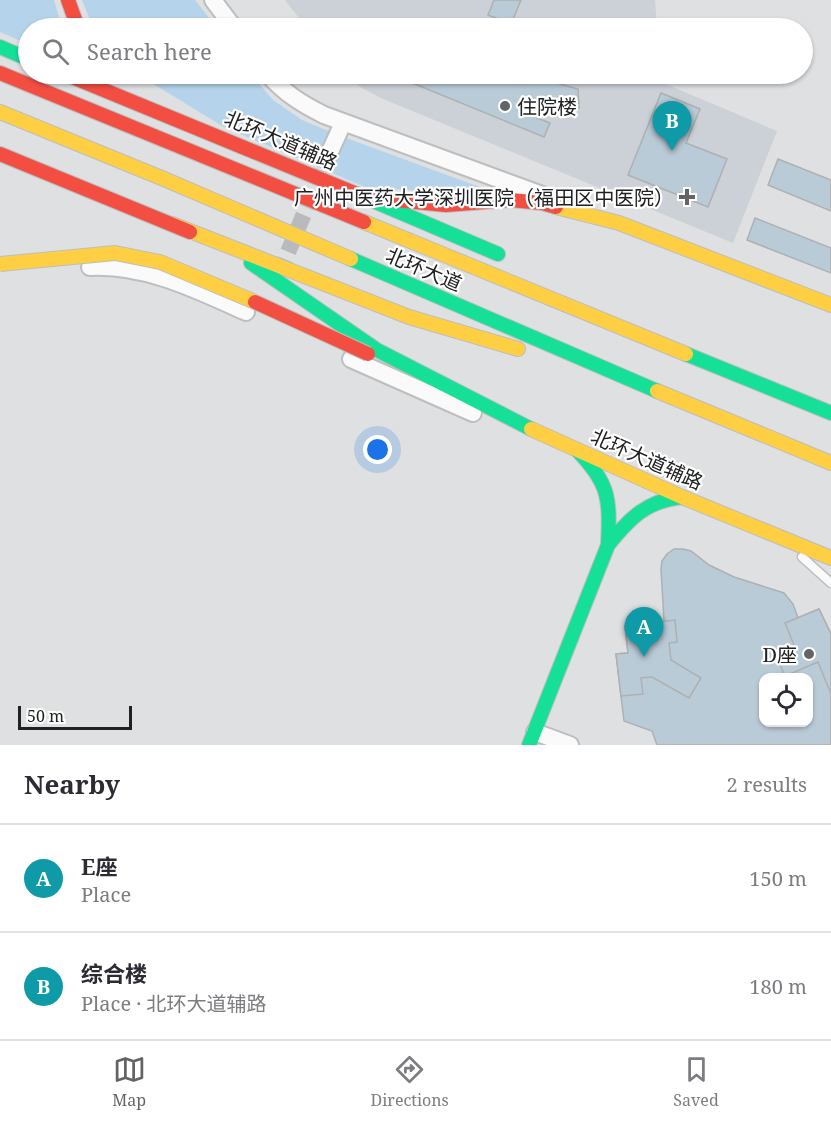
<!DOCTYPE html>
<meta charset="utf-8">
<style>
:root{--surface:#fff;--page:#f2f2f3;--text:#2b2b33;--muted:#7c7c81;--line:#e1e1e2;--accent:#626465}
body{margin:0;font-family:"Noto Serif","Noto Sans SC",serif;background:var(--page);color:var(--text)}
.controls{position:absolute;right:18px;bottom:18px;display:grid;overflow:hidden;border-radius:12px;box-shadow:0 2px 4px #0004}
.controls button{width:54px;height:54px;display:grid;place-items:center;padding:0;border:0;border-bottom:2px solid var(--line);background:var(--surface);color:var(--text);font:30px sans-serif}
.scale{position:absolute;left:18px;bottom:15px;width:114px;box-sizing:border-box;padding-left:6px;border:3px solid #202122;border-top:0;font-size:16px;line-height:21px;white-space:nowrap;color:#202122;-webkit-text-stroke:4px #fff;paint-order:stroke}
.you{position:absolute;left:378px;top:450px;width:21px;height:21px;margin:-15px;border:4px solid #fff;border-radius:50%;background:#1a73e8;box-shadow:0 0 0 9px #1a73e833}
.badge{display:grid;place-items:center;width:39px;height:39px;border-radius:50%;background:var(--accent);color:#fff;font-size:20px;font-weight:700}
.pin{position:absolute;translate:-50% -50px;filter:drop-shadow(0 2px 3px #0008)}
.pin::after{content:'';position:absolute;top:32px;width:21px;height:18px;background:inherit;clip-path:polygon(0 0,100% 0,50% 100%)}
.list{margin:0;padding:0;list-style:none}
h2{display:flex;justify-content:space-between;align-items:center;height:78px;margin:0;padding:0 24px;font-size:26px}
h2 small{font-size:20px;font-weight:400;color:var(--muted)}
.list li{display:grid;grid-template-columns:39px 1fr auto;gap:18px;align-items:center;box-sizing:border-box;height:108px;padding:0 24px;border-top:2px solid var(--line)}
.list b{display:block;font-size:22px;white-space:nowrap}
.list p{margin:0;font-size:20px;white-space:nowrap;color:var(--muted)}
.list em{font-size:20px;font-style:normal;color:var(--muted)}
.icon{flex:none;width:33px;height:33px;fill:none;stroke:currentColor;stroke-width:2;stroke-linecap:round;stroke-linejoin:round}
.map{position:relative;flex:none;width:831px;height:745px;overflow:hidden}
.search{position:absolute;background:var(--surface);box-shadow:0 2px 4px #0004;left:18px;right:18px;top:18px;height:66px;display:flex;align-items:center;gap:15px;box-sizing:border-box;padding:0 21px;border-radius:33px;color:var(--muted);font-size:22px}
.sheet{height:294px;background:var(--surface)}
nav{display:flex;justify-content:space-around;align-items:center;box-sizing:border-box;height:84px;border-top:2px solid var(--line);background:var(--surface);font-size:16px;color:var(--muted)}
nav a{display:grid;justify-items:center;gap:3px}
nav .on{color:var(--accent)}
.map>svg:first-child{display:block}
.built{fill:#cbd1d6}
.green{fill:#b5d3ea}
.building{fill:#bacbd8;stroke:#aeb0b1;stroke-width:1.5;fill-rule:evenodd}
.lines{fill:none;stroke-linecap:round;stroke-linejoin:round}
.street-tunnel{stroke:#b8babc;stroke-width:16;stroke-dasharray:16 8;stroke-linecap:butt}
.lane-casing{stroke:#bcbebf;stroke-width:11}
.street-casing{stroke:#bcbebf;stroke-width:20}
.fast-casing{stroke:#bcbebf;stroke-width:16}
.slow-casing{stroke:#bcbebf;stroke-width:16}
.jam-casing{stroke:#bcbebf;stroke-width:16}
.lane{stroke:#fafafb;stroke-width:8}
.street{stroke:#fafafb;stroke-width:16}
.fast{stroke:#16e098;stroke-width:14}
.slow{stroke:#ffcf43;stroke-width:14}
.jam{stroke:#f24e42;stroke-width:14}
.slow-bridge-casing{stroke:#bcbebf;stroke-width:16;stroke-linecap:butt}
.jam-bridge-casing{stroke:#bcbebf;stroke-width:16;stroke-linecap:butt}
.slow-bridge{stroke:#ffcf43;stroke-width:14}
.jam-bridge{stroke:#f24e42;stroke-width:14}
.poi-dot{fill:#626465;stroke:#fff;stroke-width:2}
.labels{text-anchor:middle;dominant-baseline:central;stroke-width:4.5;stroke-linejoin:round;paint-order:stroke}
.poi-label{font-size:20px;fill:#202122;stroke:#fff;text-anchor:end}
.street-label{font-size:20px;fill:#202122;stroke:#fff}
</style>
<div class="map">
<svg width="831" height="745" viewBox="0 0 831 745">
<rect width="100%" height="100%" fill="#dee0e2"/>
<g class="built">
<polygon points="285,0 655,0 657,28 307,28"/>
<polygon points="343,74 660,74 661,82 777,131 733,243 381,98 362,88"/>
</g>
<g class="green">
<polygon points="0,0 54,0 62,28 28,28 28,44 0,32"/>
<polygon points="82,0 195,0 217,28 93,28"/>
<polygon points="137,74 251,74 273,100 302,120 338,135 507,197 365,187 224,127"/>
</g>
<g class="building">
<polygon points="494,0 521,0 511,24 488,15"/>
<polygon points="413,23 424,28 407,28"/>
<polygon points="407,74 524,74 578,89 579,108 545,99 537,118 550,123 544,137 405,80"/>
<polygon points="661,93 700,109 686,143 727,159 708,207 628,175"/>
<polygon points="778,159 831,180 831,211 768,185"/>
<polygon points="755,218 831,248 831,273 747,240"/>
<path d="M674 549H683L691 551 709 565 734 577 784 593 793 604 798 618 819 609 831 634V745H657L652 731 624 721 616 654 628 653 625 626 664 621 661 569 662 561 667 554ZM764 678H808V722H764Z"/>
<polygon points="819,609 831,634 831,694 818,662 785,676 777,658 796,650 785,623"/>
<polygon points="675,620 677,642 669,643 671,660 701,678 689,698 652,677 641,678 643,694 621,696 616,654 628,653 625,626"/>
</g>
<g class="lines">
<polyline class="street-tunnel" points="279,274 328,156"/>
<g class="lane-casing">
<polyline id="lane" points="802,557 831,583"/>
</g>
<g class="street-casing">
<g id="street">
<polyline points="213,0 234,28"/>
<path d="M268 74C284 93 302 104 324 115L542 195"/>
<polyline points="328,156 343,123"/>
<path d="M90 267C145 264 197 290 246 312"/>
<polyline points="351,359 473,413"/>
<polyline points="535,732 570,745"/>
</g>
</g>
<g class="fast-casing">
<g id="fast">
<polyline points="0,47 28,59"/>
<polyline points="364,197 498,254"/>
<polyline points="351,259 657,391"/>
<polyline points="251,263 377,350 531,429"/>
<polyline points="686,354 831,413"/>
<path d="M577 450C610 484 610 499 608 545"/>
<path d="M529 745 608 545C630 518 646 501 682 497"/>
</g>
</g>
<g class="slow-casing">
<g id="slow">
<polyline points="0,112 164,179 351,259"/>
<polyline points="556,207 619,223 831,305"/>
<polyline points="364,222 686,354"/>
<polyline points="172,224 409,317 518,349"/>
<polyline points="657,391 831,463"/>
<polyline points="531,429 682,497 831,558"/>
</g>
</g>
<g class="jam-casing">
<g id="jam">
<polyline points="68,0 78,28"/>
<polyline points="0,73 364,222"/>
<polyline points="65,74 364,197 446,205 511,200 542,203 556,207"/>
<polyline points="0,154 190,232"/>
</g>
</g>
<use href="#lane" class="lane"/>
<use href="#street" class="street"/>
<use href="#fast" class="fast"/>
<use href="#slow" class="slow"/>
<use href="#jam" class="jam"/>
<g class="slow-bridge-casing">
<polyline id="slow-bridge" points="0,264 115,253 160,262 255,302"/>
</g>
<g class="jam-bridge-casing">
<polyline id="jam-bridge" points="255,302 368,354"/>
</g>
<use href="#slow-bridge" class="slow-bridge"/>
<use href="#jam-bridge" class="jam-bridge"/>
</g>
<g class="poi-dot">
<circle cx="505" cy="106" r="6"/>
<path d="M684 188h6v6h6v6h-6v6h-6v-6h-6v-6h6z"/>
<circle cx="809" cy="654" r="6"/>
</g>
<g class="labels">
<g class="poi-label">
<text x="517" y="106" text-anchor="start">住院楼</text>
<text x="674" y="197">广州中医药大学深圳医院（福田区中医院）</text>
<text x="797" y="654">D座</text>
</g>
<g class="street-label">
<text transform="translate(281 140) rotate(23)">北环大道辅路</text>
<text transform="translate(424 269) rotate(23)">北环大道</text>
<text transform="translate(647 459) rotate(24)">北环大道辅路</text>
</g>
</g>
</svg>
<div class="controls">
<button><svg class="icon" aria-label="locate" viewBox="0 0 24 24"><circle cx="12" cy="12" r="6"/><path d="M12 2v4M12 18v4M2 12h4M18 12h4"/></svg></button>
</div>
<div class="scale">50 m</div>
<div class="you"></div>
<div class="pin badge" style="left:644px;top:657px;background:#0f9aa8">A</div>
<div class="pin badge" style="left:672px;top:151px;background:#0f9aa8">B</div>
<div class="search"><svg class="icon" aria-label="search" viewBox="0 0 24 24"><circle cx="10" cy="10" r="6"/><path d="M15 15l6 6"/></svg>Search here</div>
</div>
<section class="sheet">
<h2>Nearby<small>2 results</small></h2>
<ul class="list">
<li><span class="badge" style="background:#0f9aa8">A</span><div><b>E座</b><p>Place</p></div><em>150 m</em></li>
<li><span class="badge" style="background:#0f9aa8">B</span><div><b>综合楼</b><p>Place · 北环大道辅路</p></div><em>180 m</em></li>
</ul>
</section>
<nav>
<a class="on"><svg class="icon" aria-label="map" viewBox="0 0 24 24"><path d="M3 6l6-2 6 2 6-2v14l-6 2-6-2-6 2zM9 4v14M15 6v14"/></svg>Map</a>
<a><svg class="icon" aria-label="directions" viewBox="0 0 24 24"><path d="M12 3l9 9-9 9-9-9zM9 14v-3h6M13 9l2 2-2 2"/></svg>Directions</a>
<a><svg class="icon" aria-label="saved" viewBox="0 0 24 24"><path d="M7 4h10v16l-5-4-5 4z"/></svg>Saved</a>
</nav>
